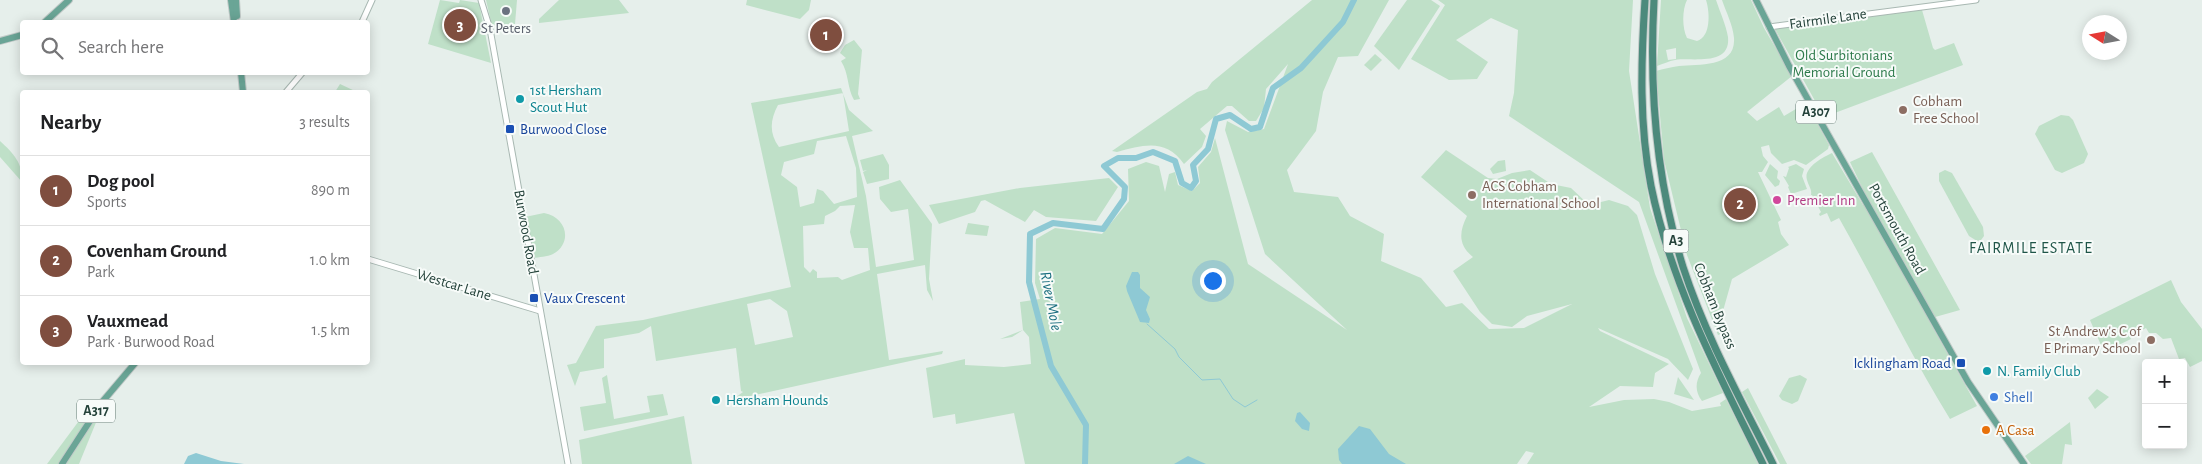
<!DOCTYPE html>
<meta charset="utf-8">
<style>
:root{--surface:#fff;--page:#f6f6f6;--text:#202124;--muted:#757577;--line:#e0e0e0;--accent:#7f4e3f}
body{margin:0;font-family:"Alegreya Sans",sans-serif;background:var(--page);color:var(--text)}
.controls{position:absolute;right:15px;bottom:15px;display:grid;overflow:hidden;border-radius:5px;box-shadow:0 2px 12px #0003}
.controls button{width:45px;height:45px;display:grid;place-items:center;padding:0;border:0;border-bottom:1px solid var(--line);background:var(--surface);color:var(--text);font:25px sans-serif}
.compass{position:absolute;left:2082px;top:15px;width:45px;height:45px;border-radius:50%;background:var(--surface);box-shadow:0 2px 12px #0003;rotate:281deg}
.you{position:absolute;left:1212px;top:280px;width:18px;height:18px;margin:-12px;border:4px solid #fff;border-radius:50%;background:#1a73e8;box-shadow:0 0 0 8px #1a73e833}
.badge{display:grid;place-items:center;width:32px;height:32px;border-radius:50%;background:var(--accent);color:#fff;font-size:16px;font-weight:700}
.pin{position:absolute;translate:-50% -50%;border:2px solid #fff;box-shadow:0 1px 5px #0006}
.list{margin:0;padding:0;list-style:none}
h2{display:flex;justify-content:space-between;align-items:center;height:65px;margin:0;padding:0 20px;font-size:21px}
h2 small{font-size:16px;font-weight:400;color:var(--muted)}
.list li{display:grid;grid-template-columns:32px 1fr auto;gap:15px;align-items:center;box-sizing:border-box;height:70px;padding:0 20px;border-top:1px solid var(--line)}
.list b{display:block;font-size:19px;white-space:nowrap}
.list p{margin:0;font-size:16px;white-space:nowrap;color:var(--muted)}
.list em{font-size:16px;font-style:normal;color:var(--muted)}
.icon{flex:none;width:28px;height:28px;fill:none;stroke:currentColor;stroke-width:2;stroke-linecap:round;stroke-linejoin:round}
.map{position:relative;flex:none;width:2202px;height:464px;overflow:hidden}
.search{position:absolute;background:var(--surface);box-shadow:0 2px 12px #0003;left:20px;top:20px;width:350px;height:55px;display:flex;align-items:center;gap:12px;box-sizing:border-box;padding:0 18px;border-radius:5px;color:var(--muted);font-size:19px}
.panel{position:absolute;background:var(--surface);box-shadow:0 2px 12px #0003;left:20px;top:90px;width:350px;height:275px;border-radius:5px}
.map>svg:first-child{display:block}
.green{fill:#bfe0c8;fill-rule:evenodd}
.water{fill:#8ec9d4}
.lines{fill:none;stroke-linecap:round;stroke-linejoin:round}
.stream{stroke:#8ec9d4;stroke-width:1}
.river{stroke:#8ec9d4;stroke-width:6}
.tertiary-casing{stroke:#a8b8b2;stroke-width:7}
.primary-casing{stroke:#c2cac8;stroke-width:8}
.trunk-casing{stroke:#c2cac8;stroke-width:9}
.tertiary{stroke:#fff;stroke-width:5}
.primary{stroke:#6aa596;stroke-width:6}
.trunk{stroke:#4c8a7c;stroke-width:7}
.worship-dot{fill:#6b7280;stroke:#f7fbf9;stroke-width:2}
.culture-dot{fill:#0f9aa8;stroke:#f7fbf9;stroke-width:2}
.education-dot{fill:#8d6e63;stroke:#f7fbf9;stroke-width:2}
.transit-dot{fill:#1a4fb4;stroke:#f7fbf9;stroke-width:2}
.hotel-dot{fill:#d1479c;stroke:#f7fbf9;stroke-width:2}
.shop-dot{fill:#3f7fe0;stroke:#f7fbf9;stroke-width:2}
.food-dot{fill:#e8710a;stroke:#f7fbf9;stroke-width:2}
.labels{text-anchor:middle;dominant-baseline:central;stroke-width:4;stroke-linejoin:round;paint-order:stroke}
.shield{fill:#f7fbf9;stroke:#637a73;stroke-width:1}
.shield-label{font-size:14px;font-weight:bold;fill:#24423a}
.street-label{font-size:15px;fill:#24423a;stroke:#f7fbf9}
.worship-label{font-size:15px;fill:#5b616d;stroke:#f7fbf9}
.park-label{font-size:15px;fill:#2d7a4b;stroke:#f7fbf9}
.culture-label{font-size:15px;fill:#0d838f;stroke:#f7fbf9;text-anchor:start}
.education-label{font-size:15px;fill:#785e54;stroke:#f7fbf9;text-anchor:start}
.transit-label{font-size:15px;fill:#164399;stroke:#f7fbf9;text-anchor:start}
.hotel-label{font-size:15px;fill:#b23c85;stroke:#f7fbf9;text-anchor:start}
.shop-label{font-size:15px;fill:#366cbe;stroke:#f7fbf9;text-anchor:start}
.food-label{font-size:15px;fill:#c56008;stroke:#f7fbf9;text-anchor:start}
.neighbourhood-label{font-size:16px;letter-spacing:1px;fill:#1f5548;stroke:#f7fbf9}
.water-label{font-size:16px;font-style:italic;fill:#1c6f80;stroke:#f7fbf9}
</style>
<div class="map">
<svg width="2202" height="464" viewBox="0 0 2202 464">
<rect width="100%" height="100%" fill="#e6efeb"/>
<g class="green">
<polygon points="440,0 459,3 460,0 479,3 491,63 428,44"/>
<polygon points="486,0 517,0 515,24 492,26"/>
<polygon points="559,0 619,0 629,13 539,23 539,19"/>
<polygon points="747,0 811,0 809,10 800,19 746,5"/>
<path d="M1312 0H1389L1358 56 1338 57 1323 92 1316 131 1287 170 1294 192 1338 197 1350 216 1384 234 1381 261 1421 278 1446 307 1462 303 1489 329 1524 328 1572 304 1527 316 1512 327 1492 324 1480 312 1453 271 1473 257C1458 245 1459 232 1467 216L1421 177 1446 150 1488 178 1497 179 1512 173 1530 170 1551 184 1571 188 1589 205 1609 200 1628 206 1637 215 1655 274 1693 369 1688 380 1668 359 1598 328 1600 331 1669 364 1655 373 1653 387 1620 386 1589 407 1624 400 1654 399 1669 402 1692 411 1721 406 1720 403 1726 399 1758 464H1527L1534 453 1526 451 1517 464H1025L1014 413 956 424 955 414 933 418 926 368 965 359V365L1004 367 1031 364 1029 337 1023 330 1012 337 1000 339 1023 330 1020 302 1040 299 1035 283 1036 239 1055 228 1102 234 1129 201 1128 169 1146 162 1159 166 1165 192 1169 174 1175 172 1178 185 1192 191 1200 183 1198 167 1211 152 1215 138 1248 264 1347 330 1265 254 1225 130 1227 121 1248 132 1264 129 1288 64 1266 89 1264 108 1256 121H1249L1232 106H1227L1200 129 1206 136 1202 147 1184 164C1166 138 1143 145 1117 152L1112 151 1197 92 1207 89 1212 82Z"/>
<polygon points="1407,0 1431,0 1440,6 1399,70 1374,46"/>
<path d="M1438 0H1633L1629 71 1650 208 1687 318 1723 393 1702 401C1695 392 1695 382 1701 373L1639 202 1509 116 1514 93 1518 30 1491 18 1456 40 1488 62 1477 79 1449 80 1411 59 1445 5Z"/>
<path d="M1661 0H1687C1682 10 1682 28 1687 38L1697 41C1711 37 1710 12 1706 0H1716C1720 12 1726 25 1728 37 1731 67 1692 57 1675 60 1669 61 1663 64 1657 66ZM1676 48V59L1668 60 1666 50Z"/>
<path d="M1722 0H1751L1764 28 1792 76 1747 112 1757 121 1779 107 1784 116 1806 103 1829 145 1828 149 1806 165 1794 160 1782 164 1771 153 1769 145 1761 147 1763 156 1768 162 1762 172H1758L1781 220 1778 222 1781 234 1789 245 1732 279 1723 311V333L1718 335 1687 255 1664 160 1656 71C1663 69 1671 67 1679 66 1699 64 1736 68 1734 38 1733 25 1726 12 1722 0Z"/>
<polygon points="1922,10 1933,48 1935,50 1954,43 1963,65 1824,117 1775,29"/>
<path d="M854 40 862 50 858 94 860 99 854 100C847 88 849 73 841 61L846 58 840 53 845 45Z"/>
<polygon points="1375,54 1382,60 1371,71 1364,65"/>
<polygon points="340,84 357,92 335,92"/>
<path d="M841 88 849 110 873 131 852 136 866 196 876 267 914 260 908 209 891 212 880 199 879 187 900 180 932 224 929 279 933 301 927 290 925 265 877 274 889 360 943 351 942 354 732 400 743 392 741 391 736 348 656 361 651 326 639 333 604 339V368L580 372 575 386 567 365 576 363 596 326 643 320 791 287 751 103ZM843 93 849 131 779 147C769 133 770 120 778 105ZM846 136 856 168 857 197 834 204 823 191 817 189 814 203 800 207 797 187 781 175 784 162 814 154 817 141ZM855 205 850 232 854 248H868L870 270 842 280 838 277 817 278V272L813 269 810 273 804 267 803 226 824 224 825 216 835 211 840 206ZM770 299 787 311 793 337 755 345 747 304Z"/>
<polygon points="2061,115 2069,116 2073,120 2088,154 2084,163 2062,173 2055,170 2035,134 2039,126"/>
<path d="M0 141C13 153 23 163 22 182L0 157Z"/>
<path d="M1872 152 1960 310 1928 319 1977 406 1950 419C1910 354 1877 285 1839 218L1831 222 1827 213 1820 216 1819 214 1821 212 1812 195H1811C1812 189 1809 187 1807 180 1803 168 1823 157 1832 153L1863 205 1869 202 1850 162Z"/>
<polygon points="883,154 889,165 889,179 867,184 863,172 867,170 863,171 860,160"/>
<polygon points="1505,160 1506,171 1493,174 1490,169 1498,161"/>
<polygon points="1770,164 1778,171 1777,178 1780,181 1779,185 1775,187 1765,175"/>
<polygon points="1796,164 1804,169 1802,176 1807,189 1791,194 1788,187 1789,186 1783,176 1786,177 1789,168 1788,167"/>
<polygon points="1945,170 1952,173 1983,227 1984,236 1981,240 1977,241 1969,236 1939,181 1939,173"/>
<polygon points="1109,178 1118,187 1096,221 1046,217 1034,210 1025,222 985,200 981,201 975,212 939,224 929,205 1020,188"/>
<path d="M544 213C567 217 573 243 553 254 547 257 539 257 533 258L525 217Z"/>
<polygon points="968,223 989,226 987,236 965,234"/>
<polygon points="2171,280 2181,302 2202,329 2202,361 2190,367 2185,358 2179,359 2171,338 2163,339 2156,333 2149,333 2146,328 2130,336 2131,339 2104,352 2090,320"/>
<polygon points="607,375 614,419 650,412 647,396 663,394 668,415 584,431 580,407 606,403 602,378"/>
<polygon points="1800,375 1807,379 1798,401 1792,404 1782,400 1779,396 1789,378"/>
<polygon points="1678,377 1694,400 1674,394"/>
<polygon points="1748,388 1787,464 1780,464 1742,392"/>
<polygon points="2097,389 2109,397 2095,409 2088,398"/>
<polygon points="87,410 97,420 79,464 47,464"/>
<polygon points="684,416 692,464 582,464 579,440"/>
<polygon points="2070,422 2072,445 2065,444 2062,464 2031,464 2025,456"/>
</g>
<g class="water">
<polygon points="1132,272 1138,272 1140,275 1140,288 1150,297 1146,310 1150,319 1149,323 1140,322 1127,291 1126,286"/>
<polygon points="1300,412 1310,423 1309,431 1302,429 1295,421 1297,413"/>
<polygon points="1359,426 1370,429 1389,454 1406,464 1342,464 1339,460 1338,449"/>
<polygon points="196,453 221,461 244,464 184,464 188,456"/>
<polygon points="1188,456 1206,464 1174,464"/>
</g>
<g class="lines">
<polyline class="stream" points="1147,324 1175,349 1179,357 1202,380 1220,379 1233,399 1245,407 1257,400"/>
<polyline class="river" points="1085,464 1086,425 1051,366 1029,282 1030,234 1053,223 1103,229 1124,199 1125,187 1104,166 1118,158 1136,158 1153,152 1175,161 1182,183 1191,188 1196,181 1193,165 1208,149 1216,119 1230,115 1251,129 1260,127 1273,88 1301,68 1343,22 1354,0"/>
<g class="tertiary-casing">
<g id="tertiary">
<polyline points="481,0 490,29 568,464"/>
<polyline points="362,22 372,0"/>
<polyline points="1769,27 1976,0"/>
<polyline points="286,92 303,72"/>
<polyline points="368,259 540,311"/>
</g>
</g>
<g class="primary-casing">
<g id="primary">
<polyline points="231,0 234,22"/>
<polyline points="236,0 237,16"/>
<polyline points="1756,0 1789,66 1968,382 2024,464"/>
<polyline points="45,22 69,0"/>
<polyline points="0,41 22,35"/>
<polyline points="241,72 243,92"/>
<polyline points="62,464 103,401 136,362"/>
</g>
</g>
<g class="trunk-casing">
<g id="trunk">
<path d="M1645 0C1641 61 1639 125 1651 186 1671 284 1719 375 1763 464"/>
<path d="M1654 0C1649 91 1656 180 1683 267 1705 335 1741 400 1773 464"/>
</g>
</g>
<use href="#tertiary" class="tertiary"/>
<use href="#primary" class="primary"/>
<use href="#trunk" class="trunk"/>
</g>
<circle class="worship-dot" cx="506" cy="11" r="5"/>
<g class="culture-dot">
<circle cx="520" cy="99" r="5"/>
<circle cx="1987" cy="371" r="5"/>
<circle cx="716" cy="400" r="5"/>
</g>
<g class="education-dot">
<circle cx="1903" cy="110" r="5"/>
<circle cx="1472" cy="195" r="5"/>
<circle cx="2151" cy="340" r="5"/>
</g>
<g class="transit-dot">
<rect x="505" y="124" width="10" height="10" rx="2.5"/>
<rect x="529" y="293" width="10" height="10" rx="2.5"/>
<rect x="1956" y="358" width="10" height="10" rx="2.5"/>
</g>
<circle class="hotel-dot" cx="1777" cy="200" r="5"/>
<circle class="shop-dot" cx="1994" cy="397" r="5"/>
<circle class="food-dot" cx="1986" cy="430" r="5"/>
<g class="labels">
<g class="shield">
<rect x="1796" y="100.5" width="40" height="23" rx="4"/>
<rect x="1663.5" y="229.5" width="25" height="23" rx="4"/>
<rect x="77" y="399.5" width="38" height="23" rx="4"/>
</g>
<g class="shield-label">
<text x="1816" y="112">A307</text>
<text x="1676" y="241">A3</text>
<text x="96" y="411">A317</text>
</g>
<g class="street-label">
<text transform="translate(1828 19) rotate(-8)">Fairmile Lane</text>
<text transform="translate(1897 229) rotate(61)">Portsmouth Road</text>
<text transform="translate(526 232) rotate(80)">Burwood Road</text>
<text transform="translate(454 285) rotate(17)">Westcar Lane</text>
<text transform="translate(1715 306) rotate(68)">Cobham Bypass</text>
</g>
<g class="worship-label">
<text x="506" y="28">St Peters</text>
</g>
<g class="park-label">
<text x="1844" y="55">Old Surbitonians<tspan x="1844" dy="17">Memorial Ground</tspan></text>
</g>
<g class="culture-label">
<text x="530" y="90">1st Hersham<tspan x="530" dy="17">Scout Hut</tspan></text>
<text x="1997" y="371">N. Family Club</text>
<text x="726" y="400">Hersham Hounds</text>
</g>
<g class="education-label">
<text x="1913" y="101">Cobham<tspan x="1913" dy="17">Free School</tspan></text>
<text x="1482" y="186">ACS Cobham<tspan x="1482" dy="17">International School</tspan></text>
<text x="2141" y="331" text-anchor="end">St Andrew's C of<tspan x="2141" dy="17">E Primary School</tspan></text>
</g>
<g class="transit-label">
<text x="520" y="129">Burwood Close</text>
<text x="544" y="298">Vaux Crescent</text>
<text x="1951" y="363" text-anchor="end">Icklingham Road</text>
</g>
<g class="hotel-label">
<text x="1787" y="200">Premier Inn</text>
</g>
<g class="shop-label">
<text x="2004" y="397">Shell</text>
</g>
<g class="food-label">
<text x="1996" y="430">A Casa</text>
</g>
<g class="neighbourhood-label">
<text x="2031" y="248">FAIRMILE ESTATE</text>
</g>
<g class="water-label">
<text transform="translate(1051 301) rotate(79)">River Mole</text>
</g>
</g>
</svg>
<div class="controls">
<button>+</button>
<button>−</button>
</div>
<svg class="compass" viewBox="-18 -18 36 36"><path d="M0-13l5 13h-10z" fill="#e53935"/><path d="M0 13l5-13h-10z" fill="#757577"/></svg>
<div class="you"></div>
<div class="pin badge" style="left:826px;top:35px">1</div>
<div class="pin badge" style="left:1740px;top:204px">2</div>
<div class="pin badge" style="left:460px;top:25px">3</div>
<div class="search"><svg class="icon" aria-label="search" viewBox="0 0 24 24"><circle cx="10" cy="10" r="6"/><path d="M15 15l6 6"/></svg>Search here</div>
<section class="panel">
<h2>Nearby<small>3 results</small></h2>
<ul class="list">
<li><span class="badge">1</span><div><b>Dog pool</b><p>Sports</p></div><em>890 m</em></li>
<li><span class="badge">2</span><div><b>Covenham Ground</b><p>Park</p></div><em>1.0 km</em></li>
<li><span class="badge">3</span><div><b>Vauxmead</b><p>Park · Burwood Road</p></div><em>1.5 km</em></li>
</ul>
</section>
</div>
